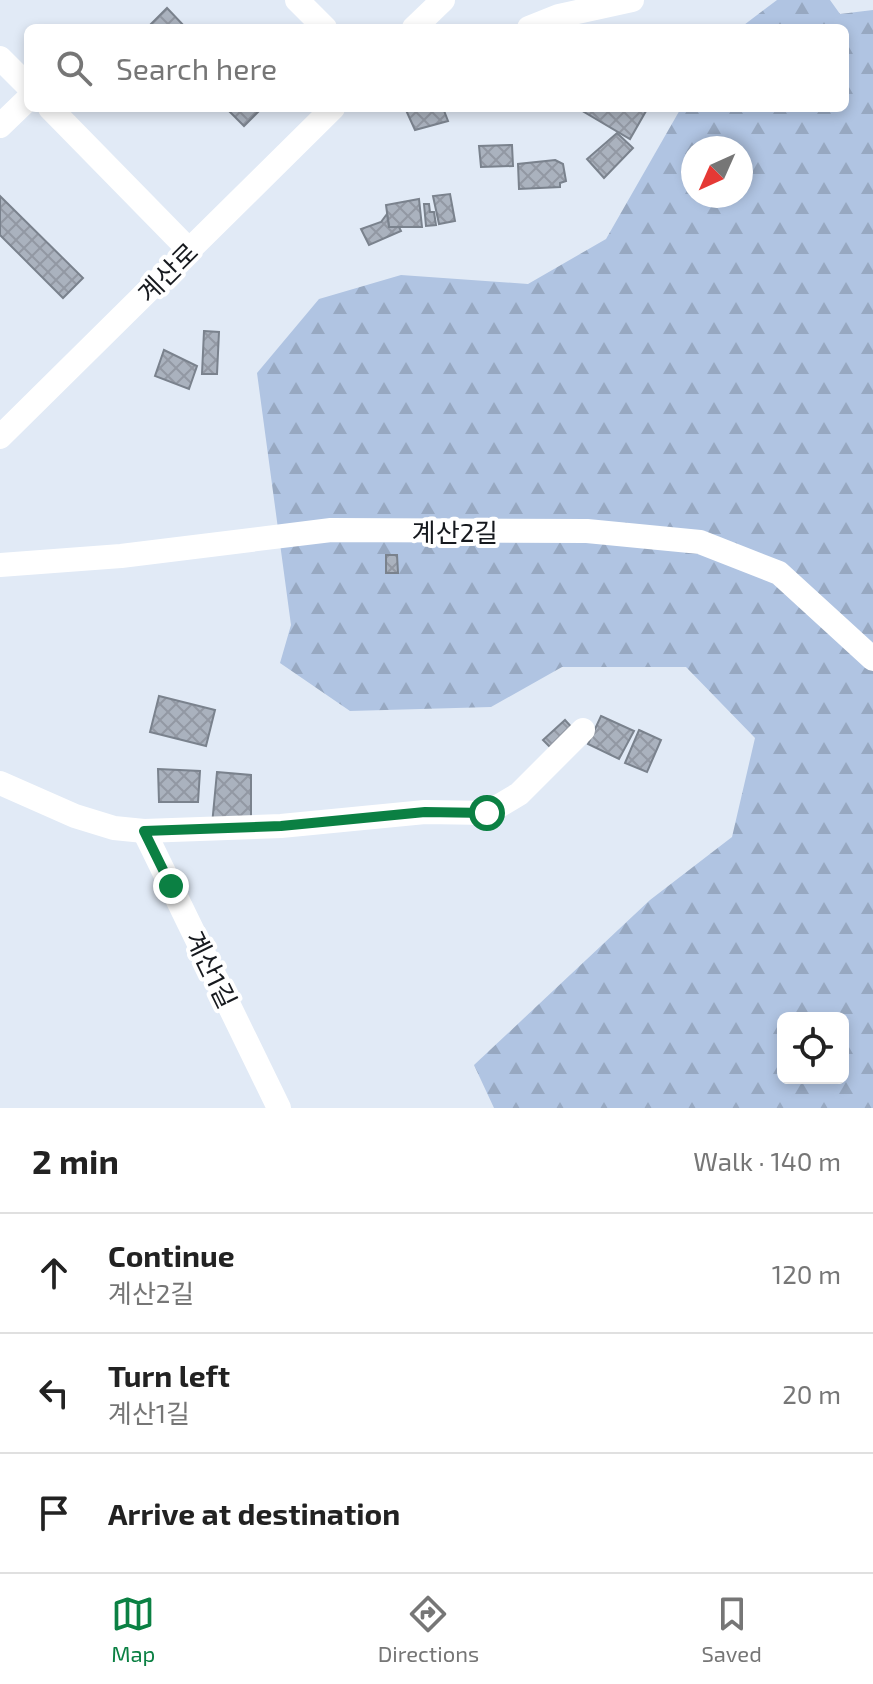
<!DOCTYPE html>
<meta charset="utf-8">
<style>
:root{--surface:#fff;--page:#f6f6f6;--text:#222;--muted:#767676;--line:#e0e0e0;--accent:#0b8043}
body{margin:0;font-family:"Exo 2","Noto Sans KR",sans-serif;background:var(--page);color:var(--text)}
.controls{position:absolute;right:24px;bottom:24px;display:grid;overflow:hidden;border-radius:12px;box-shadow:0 4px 12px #0003}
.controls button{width:72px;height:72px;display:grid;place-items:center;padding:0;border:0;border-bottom:2px solid var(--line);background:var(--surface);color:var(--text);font:40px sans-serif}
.compass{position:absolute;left:681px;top:136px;width:72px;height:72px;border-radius:50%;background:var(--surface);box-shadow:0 4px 12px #0003;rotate:225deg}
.stop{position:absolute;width:24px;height:24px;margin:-18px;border:6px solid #0b8043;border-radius:50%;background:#fff}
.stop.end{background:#0b8043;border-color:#fff;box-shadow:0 2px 8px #0008}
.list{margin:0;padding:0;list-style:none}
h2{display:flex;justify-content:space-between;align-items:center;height:104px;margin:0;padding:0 32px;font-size:34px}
h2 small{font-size:26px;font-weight:400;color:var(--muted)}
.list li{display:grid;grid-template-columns:52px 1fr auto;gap:24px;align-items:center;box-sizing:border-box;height:120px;padding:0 32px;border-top:2px solid var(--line)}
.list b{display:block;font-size:30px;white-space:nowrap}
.list p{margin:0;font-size:26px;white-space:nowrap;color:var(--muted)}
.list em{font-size:26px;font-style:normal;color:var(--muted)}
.icon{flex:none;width:44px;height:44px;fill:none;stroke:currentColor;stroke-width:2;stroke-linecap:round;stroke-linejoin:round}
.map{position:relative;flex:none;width:873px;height:1108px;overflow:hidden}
.search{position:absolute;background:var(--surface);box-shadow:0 4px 12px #0003;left:24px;right:24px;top:24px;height:88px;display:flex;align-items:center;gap:20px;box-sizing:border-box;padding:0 28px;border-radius:12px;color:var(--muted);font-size:30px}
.sheet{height:464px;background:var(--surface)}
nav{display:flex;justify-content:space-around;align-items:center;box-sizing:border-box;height:112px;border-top:2px solid var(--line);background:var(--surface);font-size:22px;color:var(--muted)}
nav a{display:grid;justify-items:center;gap:4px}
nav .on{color:var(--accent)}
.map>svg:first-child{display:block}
.forest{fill:url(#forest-firs);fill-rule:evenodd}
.building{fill:url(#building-cross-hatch);stroke:#7a828d;stroke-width:2}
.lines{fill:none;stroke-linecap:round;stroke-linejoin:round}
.minor{stroke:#fff;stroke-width:24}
.route{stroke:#0b8043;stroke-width:10}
.labels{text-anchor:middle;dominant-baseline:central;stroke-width:8;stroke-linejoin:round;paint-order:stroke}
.street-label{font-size:26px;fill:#16191e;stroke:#fff}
</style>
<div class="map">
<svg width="873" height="1108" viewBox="0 0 873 1108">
<defs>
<pattern id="forest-firs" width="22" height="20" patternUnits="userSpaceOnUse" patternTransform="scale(2)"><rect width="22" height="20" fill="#b0c4e2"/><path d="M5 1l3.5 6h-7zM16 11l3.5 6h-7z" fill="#97a8c1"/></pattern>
<pattern id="building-cross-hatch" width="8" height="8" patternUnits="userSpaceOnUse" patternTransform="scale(2)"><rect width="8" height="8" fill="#aab2be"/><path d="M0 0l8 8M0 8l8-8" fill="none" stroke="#9298a3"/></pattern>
</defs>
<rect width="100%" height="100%" fill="#e1eaf6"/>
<path class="forest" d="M777 0H830L840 14 873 10V1108H494L474 1065 650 900 732 837 755 738 686 667H562L491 707 350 711 280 663 291 625 257 373 319 299 401 275 528 284 606 239 681 108H845V28H740ZM693 148H741V196H693ZM783 1018H843V1078H783Z"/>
<g class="building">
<polygon points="167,8 186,28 147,28"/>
<polygon points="226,108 262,108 244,126"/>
<polygon points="405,108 443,108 448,121 415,130"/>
<polygon points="641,108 646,111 630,139 579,109"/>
<polygon points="617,133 633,148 604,178 587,159"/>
<polygon points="512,145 513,166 481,167 479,146"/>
<polygon points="555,160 563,164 566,181 560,183 560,187 519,189 518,164"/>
<polygon points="450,194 455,221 439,224 433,196"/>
<polygon points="0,196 83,278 63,298 0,235"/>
<polygon points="419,199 422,227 389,227 386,205"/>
<polygon points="424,204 429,204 430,212 434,212 436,225 426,226"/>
<polygon points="387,214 389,227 399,227 401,231 369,245 361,229 381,222"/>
<polygon points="204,331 219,332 217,374 202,374"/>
<polygon points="164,350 197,366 189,389 155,376"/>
<polygon points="386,555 397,555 398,573 386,573"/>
<polygon points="159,696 215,710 206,746 150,732"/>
<polygon points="601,716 634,731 619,759 588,744"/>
<polygon points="565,720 575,731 554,751 543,740"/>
<polygon points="639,730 661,740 647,772 625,763"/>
<polygon points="158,769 200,771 198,802 159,802"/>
<polygon points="217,772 251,775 251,826 212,825"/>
</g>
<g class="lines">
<g class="minor">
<polyline points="297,0 325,28"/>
<polyline points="414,28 443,0"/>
<polyline points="529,28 559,16 632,0"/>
<polyline points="0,58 28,86"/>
<polyline points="50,108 189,250"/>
<polyline points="0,126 28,99"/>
<polyline points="0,437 333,108"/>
<polyline points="0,565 121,556 331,530 587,531 700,542 779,573 873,659"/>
<polyline points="0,783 75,816 114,828 144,831 281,826 425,812 487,813 519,794 583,730"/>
<polyline points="144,831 279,1108"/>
</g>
</g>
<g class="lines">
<polyline class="route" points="171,886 144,831 281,826 425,812 487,813"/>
</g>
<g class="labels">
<g class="street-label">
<text transform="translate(167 272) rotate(-45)">계산로</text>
<text x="455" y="531">계산2길</text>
<text transform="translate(212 969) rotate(64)">계산1길</text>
</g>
</g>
</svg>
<div class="controls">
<button><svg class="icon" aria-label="locate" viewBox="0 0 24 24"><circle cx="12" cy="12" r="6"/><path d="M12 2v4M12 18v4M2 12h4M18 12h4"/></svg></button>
</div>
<svg class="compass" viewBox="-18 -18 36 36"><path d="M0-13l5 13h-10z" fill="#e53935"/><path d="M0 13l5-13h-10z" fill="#767676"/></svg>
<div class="stop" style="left:487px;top:813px"></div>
<div class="stop end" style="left:171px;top:886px"></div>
<div class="search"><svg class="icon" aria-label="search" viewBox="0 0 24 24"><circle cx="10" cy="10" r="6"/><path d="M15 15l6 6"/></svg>Search here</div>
</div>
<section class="sheet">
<h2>2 min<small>Walk · 140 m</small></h2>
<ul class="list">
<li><svg class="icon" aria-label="ahead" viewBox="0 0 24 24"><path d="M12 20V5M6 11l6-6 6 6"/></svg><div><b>Continue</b><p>계산2길</p></div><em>120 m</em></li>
<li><svg class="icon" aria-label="left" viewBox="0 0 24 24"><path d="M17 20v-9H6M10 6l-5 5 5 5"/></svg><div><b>Turn left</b><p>계산1길</p></div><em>20 m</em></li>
<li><svg class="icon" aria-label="arrive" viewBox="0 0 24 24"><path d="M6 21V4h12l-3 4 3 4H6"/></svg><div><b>Arrive at destination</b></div></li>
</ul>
</section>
<nav>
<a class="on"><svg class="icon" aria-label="map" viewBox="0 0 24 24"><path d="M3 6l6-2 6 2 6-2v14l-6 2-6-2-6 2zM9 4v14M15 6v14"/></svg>Map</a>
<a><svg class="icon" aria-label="directions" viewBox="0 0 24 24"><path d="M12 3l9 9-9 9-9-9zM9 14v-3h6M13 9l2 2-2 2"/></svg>Directions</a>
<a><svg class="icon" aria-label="saved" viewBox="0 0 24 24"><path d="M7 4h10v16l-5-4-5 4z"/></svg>Saved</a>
</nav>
